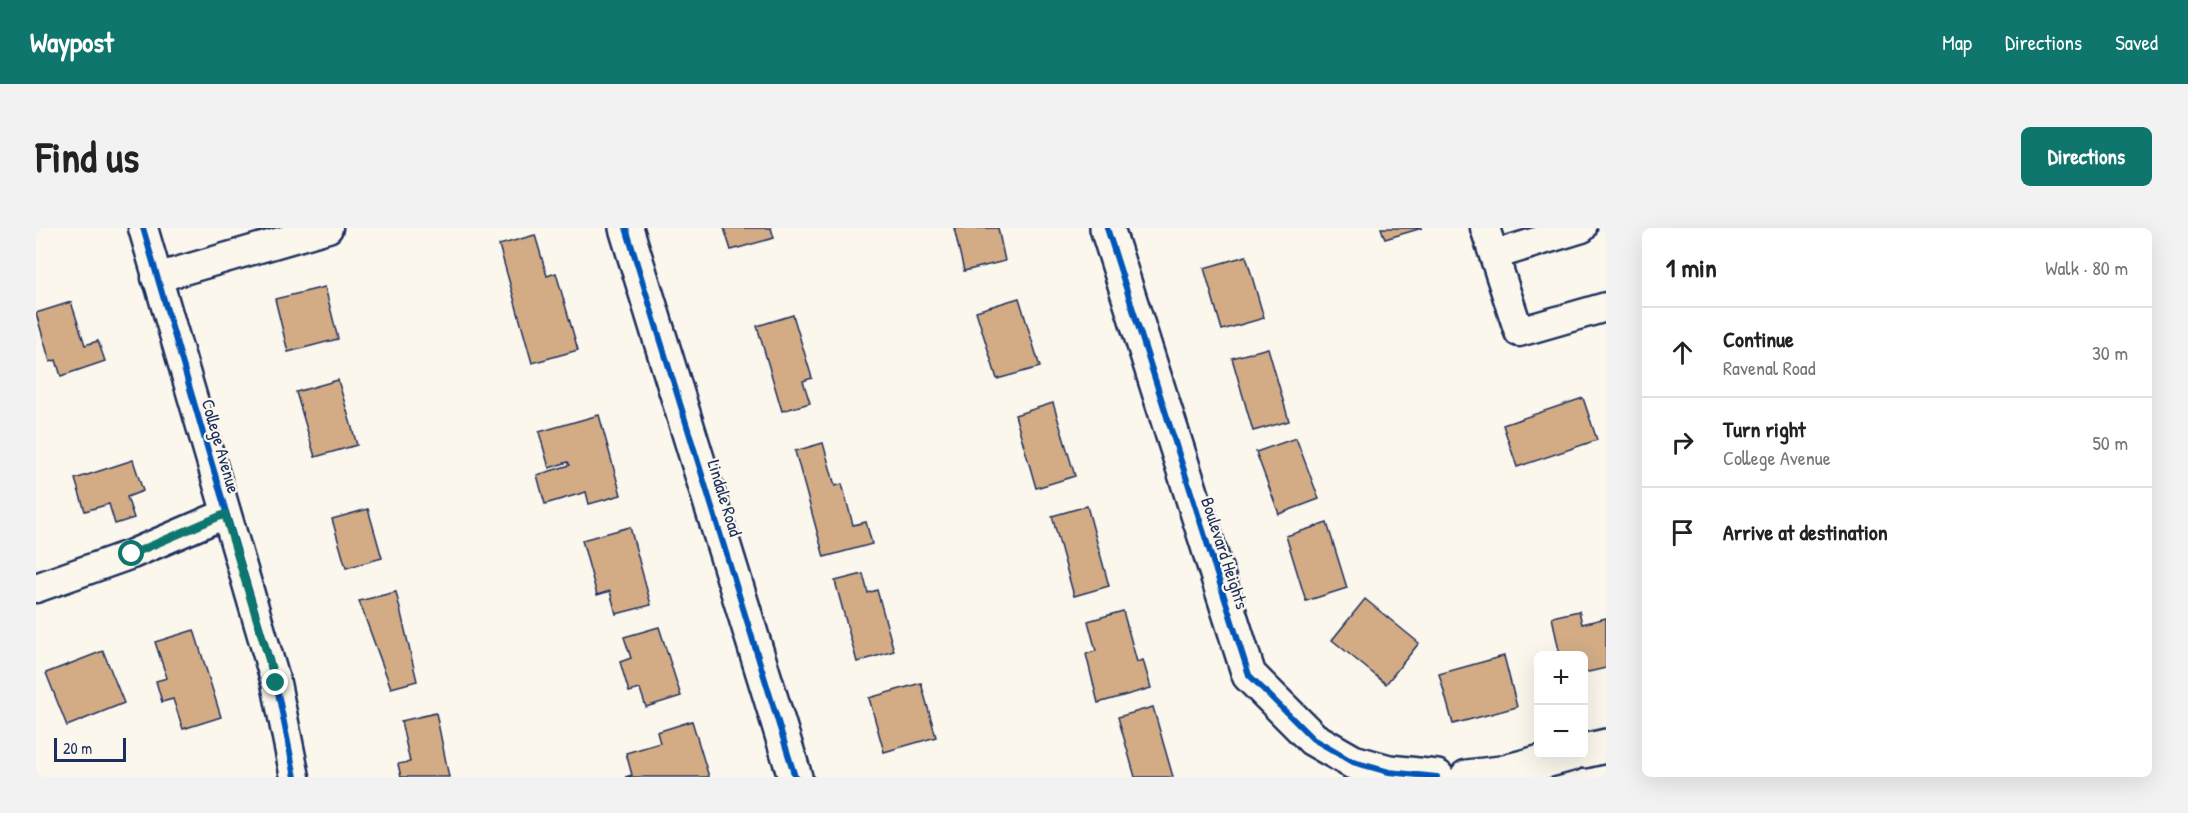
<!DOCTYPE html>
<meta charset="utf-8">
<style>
:root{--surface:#fff;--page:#f2f2f2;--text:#222;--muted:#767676;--line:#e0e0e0;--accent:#0f766e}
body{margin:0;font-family:"Patrick Hand",sans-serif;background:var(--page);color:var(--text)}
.controls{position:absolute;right:18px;bottom:18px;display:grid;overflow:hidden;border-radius:9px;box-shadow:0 6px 24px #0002}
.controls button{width:54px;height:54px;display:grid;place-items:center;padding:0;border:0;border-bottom:2px solid var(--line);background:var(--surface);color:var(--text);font:30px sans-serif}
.scale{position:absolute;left:18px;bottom:15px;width:72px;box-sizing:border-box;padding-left:6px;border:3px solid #1b2f5e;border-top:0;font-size:16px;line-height:21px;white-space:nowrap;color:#1b2f5e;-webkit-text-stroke:4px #fbf7ec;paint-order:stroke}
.stop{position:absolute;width:18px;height:18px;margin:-14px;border:4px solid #0f766e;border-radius:50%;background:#fff}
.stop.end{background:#0f766e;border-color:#fff;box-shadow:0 2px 6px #0008}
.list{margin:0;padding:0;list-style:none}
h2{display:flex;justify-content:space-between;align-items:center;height:78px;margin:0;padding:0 24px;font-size:26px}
h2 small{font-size:20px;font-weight:400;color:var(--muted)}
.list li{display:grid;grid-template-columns:39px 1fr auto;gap:18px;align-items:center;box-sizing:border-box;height:90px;padding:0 24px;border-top:2px solid var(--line)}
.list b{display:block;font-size:22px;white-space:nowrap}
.list p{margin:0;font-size:20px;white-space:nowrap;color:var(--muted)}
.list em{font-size:20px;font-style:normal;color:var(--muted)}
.icon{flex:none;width:33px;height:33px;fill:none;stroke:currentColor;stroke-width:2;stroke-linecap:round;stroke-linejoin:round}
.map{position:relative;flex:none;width:1570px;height:549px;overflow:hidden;border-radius:9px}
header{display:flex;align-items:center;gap:36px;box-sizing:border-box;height:84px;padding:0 30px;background:var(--accent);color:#fff}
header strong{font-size:28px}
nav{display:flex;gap:33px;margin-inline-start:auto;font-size:21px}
.intro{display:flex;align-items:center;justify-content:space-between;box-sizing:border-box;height:144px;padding:0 36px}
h1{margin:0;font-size:42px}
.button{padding:15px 27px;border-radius:9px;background:var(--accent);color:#fff;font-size:21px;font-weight:700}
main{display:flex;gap:36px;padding:0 36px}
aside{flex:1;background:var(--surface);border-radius:9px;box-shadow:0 6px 24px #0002}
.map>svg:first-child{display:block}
.building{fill:#d3ac85;stroke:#1b2f5e;stroke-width:1.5}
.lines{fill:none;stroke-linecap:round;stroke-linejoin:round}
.street-casing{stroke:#1b2f5e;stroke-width:33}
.secondary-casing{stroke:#1b2f5e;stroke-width:38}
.street{stroke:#fbf7ec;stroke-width:28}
.secondary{stroke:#fbf7ec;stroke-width:33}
.cycleway-casing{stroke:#fbf7ec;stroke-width:10}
.cycleway{stroke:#0057b8;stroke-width:6}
.route{stroke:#0f766e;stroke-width:8}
.labels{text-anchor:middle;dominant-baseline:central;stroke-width:4.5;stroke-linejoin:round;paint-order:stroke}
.street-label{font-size:18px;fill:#1b2f5e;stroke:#fbf7ec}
</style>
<header>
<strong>Waypost</strong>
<nav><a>Map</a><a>Directions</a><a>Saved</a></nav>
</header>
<div class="intro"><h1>Find us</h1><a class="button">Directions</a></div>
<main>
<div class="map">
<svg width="1570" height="549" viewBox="0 0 1570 549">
<rect width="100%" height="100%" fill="#fbf7ec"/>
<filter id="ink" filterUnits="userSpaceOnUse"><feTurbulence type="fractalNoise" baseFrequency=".0167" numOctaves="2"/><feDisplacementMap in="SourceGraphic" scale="12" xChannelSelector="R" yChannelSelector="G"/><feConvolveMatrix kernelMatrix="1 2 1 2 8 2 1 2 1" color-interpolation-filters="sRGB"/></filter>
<g filter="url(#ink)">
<g class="building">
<polygon points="688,0 735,0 738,10 695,22"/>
<polygon points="918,0 962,0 969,33 928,43"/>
<polygon points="1345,0 1386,0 1349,11"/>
<polygon points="499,7 511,48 520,45 542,122 496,135 463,17"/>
<polygon points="1210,28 1228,90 1186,102 1168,40"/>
<polygon points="289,59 302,111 252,124 239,71"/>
<polygon points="983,70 1004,139 961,151 940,83"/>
<polygon points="35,74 49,117 62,113 69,133 25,148 20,132 14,134 0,85"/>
<polygon points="757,87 776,150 767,153 774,175 746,183 721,98"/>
<polygon points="1232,120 1253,193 1217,203 1196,130"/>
<polygon points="302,152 321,217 279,229 260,164"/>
<polygon points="1547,170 1561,212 1481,239 1467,197"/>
<polygon points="1017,175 1039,248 1000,260 979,187"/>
<polygon points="563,187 585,267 553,276 550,264 509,276 501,247 534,237 532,234 513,240 503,204"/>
<polygon points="1260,210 1283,271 1243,286 1220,224"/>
<polygon points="787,215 799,258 806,256 817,297 830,294 836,316 788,329 759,223"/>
<polygon points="97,232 107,263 91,269 98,290 79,296 73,276 49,283 39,251"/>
<polygon points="1051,278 1073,358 1038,368 1016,288"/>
<polygon points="332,281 346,330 310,340 296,291"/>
<polygon points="1291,295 1311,360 1270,373 1250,308"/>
<polygon points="594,299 615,377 580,386 574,363 561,367 546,312"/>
<polygon points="827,346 832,365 841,362 858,423 821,434 799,353"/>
<polygon points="360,364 381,453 355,460 323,373"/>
<polygon points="1329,371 1383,415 1350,456 1296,412"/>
<polygon points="1087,383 1101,434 1107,432 1115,460 1062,475 1050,426 1060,423 1052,393"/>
<polygon points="1543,383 1546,396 1570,390 1570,440 1548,445 1548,428 1524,428 1516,389"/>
<polygon points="623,399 645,468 610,479 604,461 593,464 584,434 595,430 588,409"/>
<polygon points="158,402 185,489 147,501 137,471 126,474 120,453 131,450 119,414"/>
<polygon points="67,423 88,475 31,498 10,445"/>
<polygon points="1468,428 1481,479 1417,496 1403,446"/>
<polygon points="885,455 900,509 848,524 833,470"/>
<polygon points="1117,479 1137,549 1099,549 1082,489"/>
<polygon points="400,485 413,549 365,549 362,536 374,534 365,493"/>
<polygon points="656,493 673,549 589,549 596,547 590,525 624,515 621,504"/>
</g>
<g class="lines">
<g class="street-casing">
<g id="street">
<polyline points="107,0 240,455 259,549"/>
<polyline points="1449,0 1483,104 1570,79"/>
<polyline points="1458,27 1546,0"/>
<polyline points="120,50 292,0"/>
<polyline points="0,360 96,326 189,286"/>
</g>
</g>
<g class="secondary-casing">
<g id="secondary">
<polyline points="590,0 759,549"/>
<polyline points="1071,0 1213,447 1277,511 1317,534 1353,544 1401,549"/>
<polyline points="1548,523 1570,518"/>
<polyline points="1431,549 1465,545 1535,526"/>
</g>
</g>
<use href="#street" class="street"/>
<use href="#secondary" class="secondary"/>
<g class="cycleway-casing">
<g id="cycleway">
<polyline points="107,0 240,455 259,549"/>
<polyline points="590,0 759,549"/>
<polyline points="1071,0 1213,447 1277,511 1317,534 1353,544 1401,549"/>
</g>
</g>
<use href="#cycleway" class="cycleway"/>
</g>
</g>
<g class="lines" filter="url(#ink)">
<polyline class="route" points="96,326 189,286 240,455"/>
</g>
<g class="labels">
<g class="street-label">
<text transform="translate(185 218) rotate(74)">College Avenue</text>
<text transform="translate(689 270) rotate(73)">Lindale Road</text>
<text transform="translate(1189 325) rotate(72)">Boulevard Heights</text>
</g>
</g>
</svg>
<div class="controls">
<button>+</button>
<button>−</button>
</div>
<div class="scale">20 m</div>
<div class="stop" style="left:96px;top:326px"></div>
<div class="stop end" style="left:240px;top:455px"></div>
</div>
<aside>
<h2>1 min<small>Walk · 80 m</small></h2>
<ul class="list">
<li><svg class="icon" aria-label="ahead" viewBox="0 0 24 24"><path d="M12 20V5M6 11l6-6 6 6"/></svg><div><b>Continue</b><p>Ravenal Road</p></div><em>30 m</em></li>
<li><svg class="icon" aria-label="right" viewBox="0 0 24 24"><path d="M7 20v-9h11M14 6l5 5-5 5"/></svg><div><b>Turn right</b><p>College Avenue</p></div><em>50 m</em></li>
<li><svg class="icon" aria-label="arrive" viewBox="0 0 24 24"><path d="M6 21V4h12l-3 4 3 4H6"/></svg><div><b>Arrive at destination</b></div></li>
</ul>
</aside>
</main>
